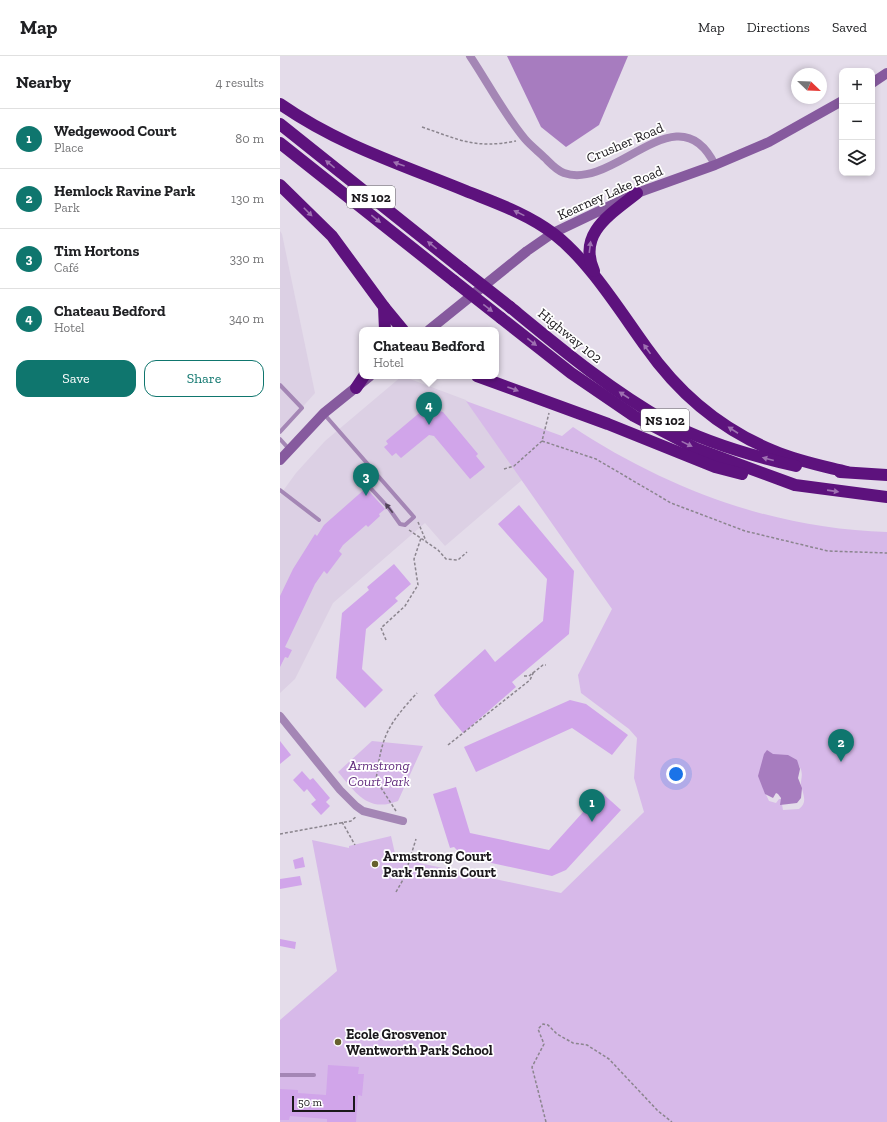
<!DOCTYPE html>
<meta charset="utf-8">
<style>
:root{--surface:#fff;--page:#f6f6f6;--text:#202124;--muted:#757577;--line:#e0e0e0;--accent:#0f766e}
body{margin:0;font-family:"Zilla Slab",serif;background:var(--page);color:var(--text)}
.controls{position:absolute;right:12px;top:12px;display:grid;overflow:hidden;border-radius:8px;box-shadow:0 2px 6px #0003}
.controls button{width:36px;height:36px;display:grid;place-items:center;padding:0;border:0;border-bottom:1px solid var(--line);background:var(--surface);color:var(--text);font:20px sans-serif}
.compass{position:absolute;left:511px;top:12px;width:36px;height:36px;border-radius:50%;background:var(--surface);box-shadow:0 2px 6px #0003;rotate:113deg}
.scale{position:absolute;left:12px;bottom:10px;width:63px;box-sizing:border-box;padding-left:4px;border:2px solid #1b181c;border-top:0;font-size:11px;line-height:14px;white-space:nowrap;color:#1b181c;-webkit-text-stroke:3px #fff;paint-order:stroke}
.you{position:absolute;left:396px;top:718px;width:14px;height:14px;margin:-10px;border:3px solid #fff;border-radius:50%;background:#1a73e8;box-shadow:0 0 0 6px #1a73e833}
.badge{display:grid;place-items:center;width:26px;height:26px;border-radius:50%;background:var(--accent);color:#fff;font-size:13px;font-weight:700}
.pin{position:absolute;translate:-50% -33px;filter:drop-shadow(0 1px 2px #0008)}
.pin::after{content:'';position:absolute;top:21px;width:14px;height:12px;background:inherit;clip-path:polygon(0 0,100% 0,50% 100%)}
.popup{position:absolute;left:79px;top:271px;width:140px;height:52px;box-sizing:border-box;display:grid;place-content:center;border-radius:8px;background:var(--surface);filter:drop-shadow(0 1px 3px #0005);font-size:13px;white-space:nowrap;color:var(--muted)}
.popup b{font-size:15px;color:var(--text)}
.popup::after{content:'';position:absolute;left:50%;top:100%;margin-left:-8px;border:8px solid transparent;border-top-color:var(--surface)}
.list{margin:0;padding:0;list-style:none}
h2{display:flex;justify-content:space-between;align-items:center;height:52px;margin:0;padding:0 16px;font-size:17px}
h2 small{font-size:13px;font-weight:400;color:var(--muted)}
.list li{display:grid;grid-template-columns:26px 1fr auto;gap:12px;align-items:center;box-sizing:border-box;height:60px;padding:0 16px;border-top:1px solid var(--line)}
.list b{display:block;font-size:15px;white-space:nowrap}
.list p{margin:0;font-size:13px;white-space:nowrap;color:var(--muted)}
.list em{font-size:13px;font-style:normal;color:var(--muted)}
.actions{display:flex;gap:8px;padding:12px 16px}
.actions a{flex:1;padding:9px 0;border:1px solid var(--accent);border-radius:12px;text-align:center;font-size:14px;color:var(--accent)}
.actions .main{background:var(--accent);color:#fff}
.icon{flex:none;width:22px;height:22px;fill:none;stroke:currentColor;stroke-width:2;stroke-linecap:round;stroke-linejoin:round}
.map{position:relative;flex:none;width:607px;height:1066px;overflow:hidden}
header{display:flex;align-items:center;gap:24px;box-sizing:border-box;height:56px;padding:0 20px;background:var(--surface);border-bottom:1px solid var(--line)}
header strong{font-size:19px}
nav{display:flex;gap:22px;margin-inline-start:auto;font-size:14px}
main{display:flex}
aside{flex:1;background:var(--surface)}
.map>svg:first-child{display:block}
.built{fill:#dcd0e4}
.green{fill:#d7b9e9;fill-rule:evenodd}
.water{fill:#a77cbf}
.building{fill:#d1a5ea}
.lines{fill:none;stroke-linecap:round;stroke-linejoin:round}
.path{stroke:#8b858e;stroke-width:1.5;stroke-dasharray:3 2;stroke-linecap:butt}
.lane{stroke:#a486b5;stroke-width:4}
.street{stroke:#a486b5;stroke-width:8}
.secondary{stroke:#865a9e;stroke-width:10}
.highway{stroke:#5d127d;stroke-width:12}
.highway-bridge{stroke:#5d127d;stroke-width:12}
.oneway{fill:#9e71b1}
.oneway2{fill:#524459}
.poi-dot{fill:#66602d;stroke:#fff;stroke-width:1.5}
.labels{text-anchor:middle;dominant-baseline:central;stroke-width:3.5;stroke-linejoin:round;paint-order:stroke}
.shield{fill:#fff;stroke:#5f5d60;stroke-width:1}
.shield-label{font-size:13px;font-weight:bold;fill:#1b181c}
.street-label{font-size:14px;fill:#1b181c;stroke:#fff}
.park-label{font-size:14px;font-style:italic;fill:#632d7e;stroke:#fff}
.poi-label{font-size:14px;font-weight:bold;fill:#1b181c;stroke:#fff;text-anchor:start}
</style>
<header>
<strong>Map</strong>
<nav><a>Map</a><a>Directions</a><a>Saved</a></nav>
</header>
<main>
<aside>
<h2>Nearby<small>4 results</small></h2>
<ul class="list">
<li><span class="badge">1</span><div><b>Wedgewood Court</b><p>Place</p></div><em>80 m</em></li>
<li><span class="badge">2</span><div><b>Hemlock Ravine Park</b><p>Park</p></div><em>130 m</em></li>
<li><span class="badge">3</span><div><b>Tim Hortons</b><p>Café</p></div><em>330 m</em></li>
<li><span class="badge">4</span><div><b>Chateau Bedford</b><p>Hotel</p></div><em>340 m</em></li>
</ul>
<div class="actions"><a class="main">Save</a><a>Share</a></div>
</aside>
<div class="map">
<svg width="607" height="1066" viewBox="0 0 607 1066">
<rect width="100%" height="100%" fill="#e4dcea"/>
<g class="built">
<polygon points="0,175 2,178 35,337 0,376"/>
<polygon points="122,320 186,344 242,424 165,490 145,467 53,547 15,623 0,637 0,439 16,417 45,385"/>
</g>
<g class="green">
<path d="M186 345 282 380 293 371C387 433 494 473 607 476V1066H0V964L57 915 32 784 69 792V790L111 780 116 802 281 837 364 756 354 722 357 682 349 673 301 637 298 619 332 553ZM518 708C523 716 522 718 521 726 520 734 530 745 519 753L503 754 501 743H499L496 747 489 745 483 732Z"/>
<path d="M92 685 143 690 118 745C88 757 76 737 58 716Z"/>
</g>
<g class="water">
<polygon points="227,0 348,0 319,69 286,91 261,71"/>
<polygon points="487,694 493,698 508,699 517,704 520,713 518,722 522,732 521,742 517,747 500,749 501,742 498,738 496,737 493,742 485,738 478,720 484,698"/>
</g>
<g class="building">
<polygon points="150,342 160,344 159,355 163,356 198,398 196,400 205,411 190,423 154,380 149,379 121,402 116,397 112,400 104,391 108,388 106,385 144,353 148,354"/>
<polygon points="86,432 105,453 99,458 100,460 88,471 86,469 63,489 59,495 62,498 47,518 44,515 35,528 5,591 12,594 8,602 5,601 0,611 0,540 13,513 35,478 37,480 44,469"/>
<polygon points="239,449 294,515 289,578 232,626 236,631 183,677 160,649 154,639 205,593 215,606 263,565 267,523 218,468"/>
<polygon points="114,508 131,528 115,542 118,545 86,573 82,613 103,634 85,652 56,622 62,557 89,534 87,531"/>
<polygon points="290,644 306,648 348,679 332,699 292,672 196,716 184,691"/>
<polygon points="0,685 11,699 0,708"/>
<polygon points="22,715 30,724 33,722 50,742 46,746 50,750 41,759 31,748 36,744 27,733 24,736 13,724"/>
<polygon points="176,731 190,777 269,794 321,736 341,754 286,814 272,820 184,801 174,791 170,792 153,738"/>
<polygon points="23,801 25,811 15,813 13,804"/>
<polygon points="20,820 22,829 0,833 0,823"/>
<polygon points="0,883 16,886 15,893 0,890"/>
<polygon points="48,1009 79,1011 78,1018 84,1018 82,1040 78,1039 76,1066 47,1066 47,1063 10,1060 9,1064 0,1064 0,1033 18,1034 18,1037 46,1039"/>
</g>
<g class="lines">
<g class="path">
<path d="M142 71C180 84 195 93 236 85"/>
<polyline points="262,385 316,403 391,447 465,475 548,495 607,497"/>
<polyline points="224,413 234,410 262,385 269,357"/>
<polyline points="138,466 146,485"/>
<polyline points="129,474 158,494 166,503 178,504 187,496"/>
<polyline points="106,584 101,572 125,550 138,529 134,503 141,482"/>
<polyline points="244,620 249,620 263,609 266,609"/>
<polyline points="168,689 250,624 254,615"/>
<path d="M116 755 96 724C102 679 107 670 137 637"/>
<polyline points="62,766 75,789"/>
<polyline points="0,778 71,765 77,760"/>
<polyline points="116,836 124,822 136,783"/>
<polyline points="266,1066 252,1011 264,988 258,973 263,968 268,969 277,978 293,987 307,989 329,1003 378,1055 392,1066"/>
</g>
<g class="lane">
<polyline points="0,329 22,352 0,376"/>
<polyline points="44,358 134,461 125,469 120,468 108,451 84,425"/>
<polyline points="0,383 9,393"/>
<polyline points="0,434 39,464"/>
<polyline points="0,1019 34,1019"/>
</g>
<g class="street">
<path d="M190 0C208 27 224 58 245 83 251 90 259 96 265 102 271 108 276 114 284 117 335 135 398 33 435 109"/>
<polyline points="0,660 60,734 76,750 83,755 123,765"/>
</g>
<g class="secondary">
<polyline points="592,27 607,17"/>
<polyline points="149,274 247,195 273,177 357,137 435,109 489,86 562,45"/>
<polyline points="0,404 44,357 90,320"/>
</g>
<g class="highway">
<path d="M0 48C59 89 120 108 186 135 216 147 248 158 274 178 309 205 340 255 366 291 399 338 440 373 494 395 517 405 543 410 567 416"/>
<polyline points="0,68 183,214"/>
<polyline points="0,87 174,225"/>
<polyline points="0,129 52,180 104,251 123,274"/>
<path d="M314 215C297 177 331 158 357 137"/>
<polyline points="104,251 105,274"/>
<path d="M230 251C280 292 330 334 387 366 427 387 472 400 516 410"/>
<polyline points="221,262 291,317 354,360 417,393 515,429 607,441"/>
<polyline points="197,320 328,368 435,411 462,418"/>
<polyline points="76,332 84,320"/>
<polyline points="560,416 607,419"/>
</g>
<g class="highway-bridge">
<polyline points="183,214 230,251"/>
<polyline points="174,225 221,262"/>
</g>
</g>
<defs><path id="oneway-solid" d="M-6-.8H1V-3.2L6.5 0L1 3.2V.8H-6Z"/></defs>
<g class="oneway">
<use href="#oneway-solid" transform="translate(50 108) rotate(-141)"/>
<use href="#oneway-solid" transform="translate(119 108) rotate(-160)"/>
<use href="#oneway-solid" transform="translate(28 156) rotate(45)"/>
<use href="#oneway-solid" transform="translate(239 157) rotate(-154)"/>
<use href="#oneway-solid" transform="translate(96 163) rotate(39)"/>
<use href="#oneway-solid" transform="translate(152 189) rotate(-141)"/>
<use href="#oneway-solid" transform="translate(310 191) rotate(-83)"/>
<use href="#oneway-solid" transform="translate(208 252) rotate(38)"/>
<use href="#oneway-solid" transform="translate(252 286) rotate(38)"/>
<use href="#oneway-solid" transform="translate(367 293) rotate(-126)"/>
<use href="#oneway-solid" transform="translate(233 333) rotate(20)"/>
<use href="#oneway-solid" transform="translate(344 339) rotate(-147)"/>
<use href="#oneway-solid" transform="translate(453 374) rotate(-147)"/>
<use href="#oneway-solid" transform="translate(407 388) rotate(26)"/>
<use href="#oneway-solid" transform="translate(488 403) rotate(-165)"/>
<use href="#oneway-solid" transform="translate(553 435) rotate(8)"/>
</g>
<use class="oneway2" href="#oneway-solid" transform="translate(109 452) rotate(-128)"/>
<g class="poi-dot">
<circle cx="95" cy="808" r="4"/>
<circle cx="58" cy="986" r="4"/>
</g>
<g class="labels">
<g class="shield">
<rect x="67" y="130" width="48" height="22" rx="3"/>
<rect x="361" y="353" width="48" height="22" rx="3"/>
</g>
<g class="shield-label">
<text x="91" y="141">NS 102</text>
<text x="385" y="364">NS 102</text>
</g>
<g class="street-label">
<text transform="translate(345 87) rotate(-23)">Crusher Road</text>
<text transform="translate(330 137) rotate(-24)">Kearney Lake Road</text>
<text transform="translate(290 280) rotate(39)">Highway 102</text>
</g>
<g class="park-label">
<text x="99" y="709">Armstrong<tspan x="99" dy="16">Court Park</tspan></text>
</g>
<g class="poi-label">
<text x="103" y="800">Armstrong Court<tspan x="103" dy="16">Park Tennis Court</tspan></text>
<text x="66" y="978">Ecole Grosvenor<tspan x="66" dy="16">Wentworth Park School</tspan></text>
</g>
</g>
</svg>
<div class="controls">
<button>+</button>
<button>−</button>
<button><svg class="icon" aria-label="layers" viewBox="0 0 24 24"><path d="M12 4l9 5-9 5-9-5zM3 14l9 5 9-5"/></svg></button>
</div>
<svg class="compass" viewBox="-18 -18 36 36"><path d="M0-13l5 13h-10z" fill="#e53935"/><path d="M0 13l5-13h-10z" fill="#757577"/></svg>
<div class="scale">50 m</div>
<div class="you"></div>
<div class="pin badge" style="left:312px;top:766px">1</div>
<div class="pin badge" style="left:561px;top:706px">2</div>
<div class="pin badge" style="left:86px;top:440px">3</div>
<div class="pin badge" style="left:149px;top:369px">4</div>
<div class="popup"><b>Chateau Bedford</b>Hotel</div>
</div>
</main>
